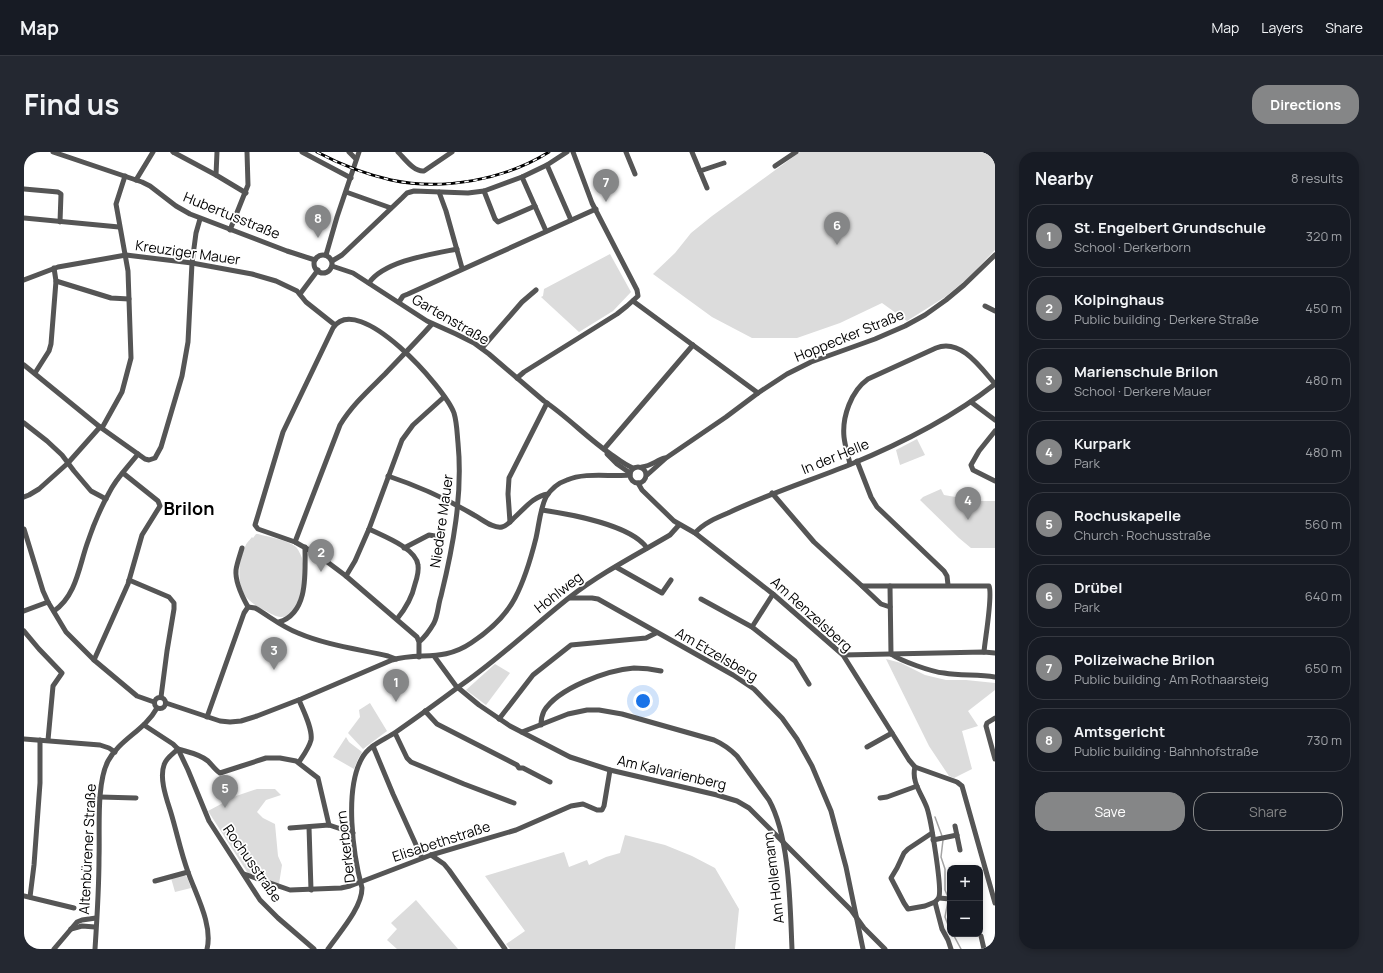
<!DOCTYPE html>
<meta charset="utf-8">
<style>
:root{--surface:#171b24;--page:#242831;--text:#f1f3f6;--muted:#9ea1a6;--line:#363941;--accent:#858687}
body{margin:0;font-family:Manrope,sans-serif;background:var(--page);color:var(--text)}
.controls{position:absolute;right:12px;bottom:12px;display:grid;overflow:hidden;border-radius:8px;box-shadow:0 2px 6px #0003}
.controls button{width:36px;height:36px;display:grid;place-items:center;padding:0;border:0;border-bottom:1px solid var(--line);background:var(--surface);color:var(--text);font:20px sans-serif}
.you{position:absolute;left:619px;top:549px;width:14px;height:14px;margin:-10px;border:3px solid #fff;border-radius:50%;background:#1a73e8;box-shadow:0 0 0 6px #1a73e833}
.badge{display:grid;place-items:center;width:26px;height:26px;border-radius:50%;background:var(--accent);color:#fff;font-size:13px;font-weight:700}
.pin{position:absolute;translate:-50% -33px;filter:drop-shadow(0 1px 2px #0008)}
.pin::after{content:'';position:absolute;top:21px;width:14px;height:12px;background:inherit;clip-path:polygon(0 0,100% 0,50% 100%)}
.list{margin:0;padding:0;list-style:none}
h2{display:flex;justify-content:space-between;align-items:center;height:52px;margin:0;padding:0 16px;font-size:17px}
h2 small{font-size:13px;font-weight:400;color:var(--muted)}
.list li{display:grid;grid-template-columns:26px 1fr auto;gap:12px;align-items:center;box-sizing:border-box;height:64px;margin:0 8px 8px;padding:0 8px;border:1px solid var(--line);border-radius:16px}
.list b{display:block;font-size:15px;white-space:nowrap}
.list p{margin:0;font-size:13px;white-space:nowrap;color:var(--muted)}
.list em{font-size:13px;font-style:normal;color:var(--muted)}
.actions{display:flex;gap:8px;padding:12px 16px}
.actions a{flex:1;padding:9px 0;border:1px solid var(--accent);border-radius:16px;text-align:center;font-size:14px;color:var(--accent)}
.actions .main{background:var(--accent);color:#fff}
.map{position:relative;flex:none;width:971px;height:797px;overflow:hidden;border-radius:16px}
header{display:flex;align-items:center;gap:24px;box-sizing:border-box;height:56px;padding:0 20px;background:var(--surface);border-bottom:1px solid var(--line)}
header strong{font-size:19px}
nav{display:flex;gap:22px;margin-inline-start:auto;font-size:14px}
.intro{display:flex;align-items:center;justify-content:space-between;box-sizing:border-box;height:96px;padding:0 24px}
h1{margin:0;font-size:28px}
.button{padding:10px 18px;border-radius:16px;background:var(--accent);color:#fff;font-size:14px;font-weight:700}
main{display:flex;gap:24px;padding:0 24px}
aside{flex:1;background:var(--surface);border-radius:16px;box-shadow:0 2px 6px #0003}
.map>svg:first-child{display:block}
.green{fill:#dcdcdc}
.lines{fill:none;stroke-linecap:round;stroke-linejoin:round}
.stream{stroke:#a3a3a3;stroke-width:1.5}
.minor{stroke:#555;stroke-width:5}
.rail-casing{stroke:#000;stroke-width:3}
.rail{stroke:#fff;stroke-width:1.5;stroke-dasharray:4.5;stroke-linecap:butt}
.labels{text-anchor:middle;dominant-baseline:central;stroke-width:3.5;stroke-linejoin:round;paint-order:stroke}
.street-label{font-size:14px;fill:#000;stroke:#fff}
.district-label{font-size:18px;font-weight:bold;fill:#000;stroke:#fff}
</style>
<header>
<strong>Map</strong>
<nav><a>Map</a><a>Layers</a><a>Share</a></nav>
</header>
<div class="intro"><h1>Find us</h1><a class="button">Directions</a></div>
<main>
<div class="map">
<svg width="971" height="797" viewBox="0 0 971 797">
<rect width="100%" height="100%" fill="#fff"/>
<g class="green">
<polygon points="776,0 971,0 971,98 943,127 921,145 883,169 858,151 816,171 773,186 728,186 688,165 629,122 651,101 667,81 688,64"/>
<polygon points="586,102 607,140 589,159 555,180 517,145 519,144 520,137"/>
<polygon points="893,287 901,303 876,313 872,298"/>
<polygon points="917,337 920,343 955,349 971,349 971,396 947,396 935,386 896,348 899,345"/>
<path d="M232 382H234C244 385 264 388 272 395 274 397 277 403 278 406 282 419 277 460 262 464 254 467 248 462 242 459 235 456 229 452 224 447 212 436 214 408 221 395 222 391 225 389 228 385L229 386Z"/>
<polygon points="862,507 877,511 901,523 922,528 942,528 971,531 971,538 944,559 954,574 938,579 948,617 930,626 925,624 905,594"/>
<polygon points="471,512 486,521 462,553 442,538"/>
<polygon points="346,551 363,579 339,597 324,581 336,565 335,558"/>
<polygon points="322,585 325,590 338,600 334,607 330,617 309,605"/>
<polygon points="233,637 251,637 257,643 242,648 233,660 239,666 251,672 254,704 258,713 255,732 225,723 184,659 212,644"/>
<polygon points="601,683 641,693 668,704 691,716 715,757 711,797 486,797 482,792 501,779 461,724 540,700 545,715 563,708 565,713 582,705 596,701"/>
<polygon points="160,723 163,725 167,736 151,740 147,726"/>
<polygon points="392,748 434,797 373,797 363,788 373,777 367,771"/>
</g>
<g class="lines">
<g class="stream">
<polyline points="911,665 918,684"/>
<polyline points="919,688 917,705 921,717 921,738 924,745"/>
<polyline points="924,749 921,765 926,778"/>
<polyline points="929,782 937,797"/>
</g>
<g class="minor">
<polyline points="29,0 118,30 126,34 152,54 166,62 263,99 291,108"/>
<polyline points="149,0 192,23"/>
<polyline points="193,0 192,23 222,41"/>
<polyline points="278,0 327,26"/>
<polyline points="325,0 332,7"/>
<path d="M374 0C381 7 390 20 400 19L428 0"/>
<polyline points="602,0 611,22"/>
<polyline points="668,0 683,36"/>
<polyline points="523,13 547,68"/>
<polyline points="751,14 772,0"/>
<polyline points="676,19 700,11"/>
<polyline points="498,25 522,79"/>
<polyline points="112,28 129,0"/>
<polyline points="0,37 34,40 37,42 36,70"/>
<polyline points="460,39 471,67 474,70 511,54"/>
<polyline points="322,40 367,56"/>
<polyline points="415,40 422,59 438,116"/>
<polyline points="0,66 95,75"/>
<polyline points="206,78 224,33 223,0"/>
<polyline points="302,103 313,65 335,0"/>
<circle cx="299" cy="112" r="9"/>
<polyline points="308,109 318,103 378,46 383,41 390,39 444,41 460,39 498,25 523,13 543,0"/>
<path d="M308 114 329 121 403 169 432 182 450 191 465 202 520 249C544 265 564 287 588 303 595 308 601 313 609 316"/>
<polyline points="0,128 34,115 102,103 168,111 228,122 252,129 273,139 282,150 311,173"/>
<polyline points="32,129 87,146 105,147"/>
<path d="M345 131C360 109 408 102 433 97"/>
<polyline points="276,142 294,118"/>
<polyline points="609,149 734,241"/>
<polyline points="375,150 379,144 384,142 572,57"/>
<polyline points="961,154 971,159"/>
<polyline points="458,196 498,150 512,138"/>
<polyline points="0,213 76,275 121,307 125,308 131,306 137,295 158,224 164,190 168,111 172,81 176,67"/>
<polyline points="11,221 25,199 27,192 32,129 30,116"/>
<polyline points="493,226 500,220 593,162 603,154 614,144 613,138 568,51 549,0"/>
<polyline points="947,250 971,268"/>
<polyline points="0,271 23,289 38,303 50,319 67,339 82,347"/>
<polyline points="78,276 98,240 107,206 104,119 92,52 101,24"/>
<polyline points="971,279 955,299 947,313 949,318 971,329"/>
<polyline points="580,297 669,193"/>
<polyline points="583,302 593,312 606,321"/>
<polyline points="833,309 847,345 853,355 920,419 923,424 924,433"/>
<path d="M826 312C824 303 821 294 820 285 818 265 827 239 844 227L912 196C937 186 957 216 971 232"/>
<circle cx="614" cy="323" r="8"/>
<path d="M618 315C627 314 633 308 641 306"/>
<polyline points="623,323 642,306 702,265 734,241 763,222 787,210 851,187 881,174 901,163 922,148 940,133 971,103"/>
<path d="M364 324C394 334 423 347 450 363 458 367 469 377 478 375 483 374 487 369 490 366 501 356 510 344 524 342"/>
<path d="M614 331 618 338 650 369 671 381 749 442 819 503 885 608 891 615C887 630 898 642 903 656 907 668 918 735 915 745 914 747 912 749 911 750L918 777 924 788 927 797"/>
<path d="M748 341 790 390 838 434H965C969 443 961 487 960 500"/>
<polyline points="0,345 5,343 15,337 44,311 76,275"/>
<path d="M518 358C545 362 607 373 623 396"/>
<polyline points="486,370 484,342 485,326 523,251"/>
<polyline points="0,377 19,439 24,450 42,480 70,508 113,544 130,550"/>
<path d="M345 377C359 384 392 396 394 413 395 419 393 426 391 432 388 446 382 456 373 467"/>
<path d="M671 381C680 371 692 366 704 361 744 342 785 329 825 313 876 292 928 266 971 232"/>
<path d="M271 390 316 273C328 253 345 238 361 222 377 205 393 189 408 172"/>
<path d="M218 396C216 403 213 411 212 418 211 429 219 446 224 455"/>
<polyline points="380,396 405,383 411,384"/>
<polyline points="592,415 638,441 647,428"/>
<polyline points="322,424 331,409 345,377 378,288 389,273 420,245"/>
<polyline points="105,428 145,445 150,451 150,457 143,499 137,545"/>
<polyline points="838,434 857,452 866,455"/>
<polyline points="866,434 867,502"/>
<polyline points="546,446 568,446 574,447 709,523 730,537 758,566 773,587 788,614 807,659 822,715 839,797"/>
<polyline points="677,447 728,475 771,509 785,532"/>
<path d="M224 455 231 456C245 464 258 475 274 481 302 493 334 497 364 504L372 507"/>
<polyline points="0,459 24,450"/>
<path d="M30 459C52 444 55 415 63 392 69 374 76 357 85 341 92 326 104 315 114 302"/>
<path d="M255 470C285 461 281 420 281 395"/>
<polyline points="728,475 749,442"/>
<polyline points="0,479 15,497 38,521 29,534 24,588"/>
<path d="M395 490C401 485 406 478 410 471 414 463 414 453 417 444 429 395 439 343 434 291 433 281 433 271 430 261 421 236 334 138 309 176L259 280 231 373 234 377 271 390 294 403 322 424 393 485 395 490V505"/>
<path d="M867 502C877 509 908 520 920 521 937 524 954 522 971 525"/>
<polyline points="819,503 960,500 971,501"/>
<polyline points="410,504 432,534 455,553 486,574 546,605 586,618 693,643 713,649 725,656 827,758 840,776 861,797"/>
<polyline points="70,508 104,432 118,383 136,354 134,349 99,321"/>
<circle cx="136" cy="551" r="5.5"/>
<path d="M142 551 196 569 206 570 217 569 233 564 277 547 368 508C396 500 419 510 447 491 465 479 481 465 491 446 501 427 507 406 512 386 515 373 516 357 522 345 527 337 534 331 543 328 561 320 587 325 606 323"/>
<polyline points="401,559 413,572 493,613 495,616 499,616 526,630"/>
<polyline points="183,565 220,461 224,455"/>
<polyline points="971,566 963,571 962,574 971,607"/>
<polyline points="475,567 509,523 547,493 622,486 632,481"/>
<polyline points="120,573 149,592 154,597 164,618 185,669 236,748 254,766 290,797"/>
<path d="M517 573C517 569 518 563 520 559 534 536 584 518 610 516 619 516 628 517 637 519"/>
<path d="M498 580 544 562 563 558H575L598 562 690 588C699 592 706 597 713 604L745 648C766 686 766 753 768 797"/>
<polyline points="371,581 383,606 387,610 440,632 490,651"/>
<polyline points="0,587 76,593 85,596 91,600"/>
<polyline points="349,594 369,642 398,706"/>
<polyline points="843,595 868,581"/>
<path d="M275 610C279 604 285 596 287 588 289 577 279 558 275 548"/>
<polyline points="891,615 933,630 938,634 971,751"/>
<polyline points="76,645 112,646"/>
<polyline points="856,646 863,645 893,634"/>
<polyline points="931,674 936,698"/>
<polyline points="285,675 287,738"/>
<polyline points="266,676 305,673 329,681"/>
<polyline points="908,681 884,697 880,701 873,716 867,726 880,751 884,757 901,754 911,750"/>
<polyline points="909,688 933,683"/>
<polyline points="407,703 420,712 425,718 481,797"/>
<polyline points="220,722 266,738 317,736 326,734 407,703 492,678 547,654 559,652 573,658 578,658 580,654 586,618"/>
<polyline points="131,729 164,720"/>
<polyline points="0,744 50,756"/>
<polyline points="6,745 10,713 16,631 16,588"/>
<polyline points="915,746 926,747"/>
<polyline points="47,777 58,774 71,775"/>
<polyline points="957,784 960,797"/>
<polyline points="30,797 53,770 58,768 72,766"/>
<path d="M71 797C73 767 75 736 75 706 76 679 72 632 84 609 95 588 121 578 133 556"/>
<path d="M183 797C189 773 172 743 164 720 157 701 153 681 147 661 143 648 135 627 140 613 142 606 149 602 154 597 164 600 176 602 184 609 188 613 191 618 196 621L242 606H256L272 609 294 626 305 673"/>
<path d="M304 797C315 781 338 756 338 736 329 702 320 638 338 606 345 593 360 588 372 580 392 566 413 551 433 536 473 509 508 475 546 445 577 421 612 403 646 383L655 373"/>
</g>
<g class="rail-casing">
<path id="rail" d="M293 0C317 13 341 22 367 28 419 39 480 28 525 0"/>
</g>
<use href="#rail" class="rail"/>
</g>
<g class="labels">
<g class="street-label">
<text transform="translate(208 63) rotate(22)">Hubertusstraße</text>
<text transform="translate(164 100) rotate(8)">Kreuziger Mauer</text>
<text transform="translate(427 167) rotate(30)">Gartenstraße</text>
<text transform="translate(825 183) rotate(-22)">Hoppecker Straße</text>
<text transform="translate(811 304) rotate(-22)">In der Helle</text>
<text transform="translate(417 369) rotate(-82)">Niedere Mauer</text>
<text transform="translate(534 440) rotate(-38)">Hohlweg</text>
<text transform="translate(788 462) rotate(42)">Am Renzelsberg</text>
<text transform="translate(693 502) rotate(30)">Am Etzelsberg</text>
<text transform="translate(648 620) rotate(13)">Am Kalvarienberg</text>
<text transform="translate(417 689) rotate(-18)">Elisabethstraße</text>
<text transform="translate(321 695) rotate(-97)">Derkerborn</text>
<text transform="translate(63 697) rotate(-87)">Altenbürener Straße</text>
<text transform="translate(229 711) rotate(55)">Rochusstraße</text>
<text transform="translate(749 726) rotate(-97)">Am Hollemann</text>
</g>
<g class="district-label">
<text x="165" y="356">Brilon</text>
</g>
</g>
</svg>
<div class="controls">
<button>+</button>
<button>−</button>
</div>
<div class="you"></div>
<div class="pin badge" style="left:372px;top:550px">1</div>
<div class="pin badge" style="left:297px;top:420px">2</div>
<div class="pin badge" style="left:250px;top:518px">3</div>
<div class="pin badge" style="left:944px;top:368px">4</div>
<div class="pin badge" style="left:201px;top:656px">5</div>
<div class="pin badge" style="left:813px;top:93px">6</div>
<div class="pin badge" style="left:582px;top:50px">7</div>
<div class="pin badge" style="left:294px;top:86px">8</div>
</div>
<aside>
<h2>Nearby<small>8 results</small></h2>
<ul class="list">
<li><span class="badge">1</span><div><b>St. Engelbert Grundschule</b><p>School · Derkerborn</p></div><em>320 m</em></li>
<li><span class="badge">2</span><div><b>Kolpinghaus</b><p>Public building · Derkere Straße</p></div><em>450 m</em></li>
<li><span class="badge">3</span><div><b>Marienschule Brilon</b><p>School · Derkere Mauer</p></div><em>480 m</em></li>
<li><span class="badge">4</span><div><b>Kurpark</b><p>Park</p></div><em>480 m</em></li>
<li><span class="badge">5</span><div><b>Rochuskapelle</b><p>Church · Rochusstraße</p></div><em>560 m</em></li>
<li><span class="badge">6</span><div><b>Drübel</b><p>Park</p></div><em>640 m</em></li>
<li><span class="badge">7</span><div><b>Polizeiwache Brilon</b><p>Public building · Am Rothaarsteig</p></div><em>650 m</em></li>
<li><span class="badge">8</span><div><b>Amtsgericht</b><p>Public building · Bahnhofstraße</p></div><em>730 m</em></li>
</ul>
<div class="actions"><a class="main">Save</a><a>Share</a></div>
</aside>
</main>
